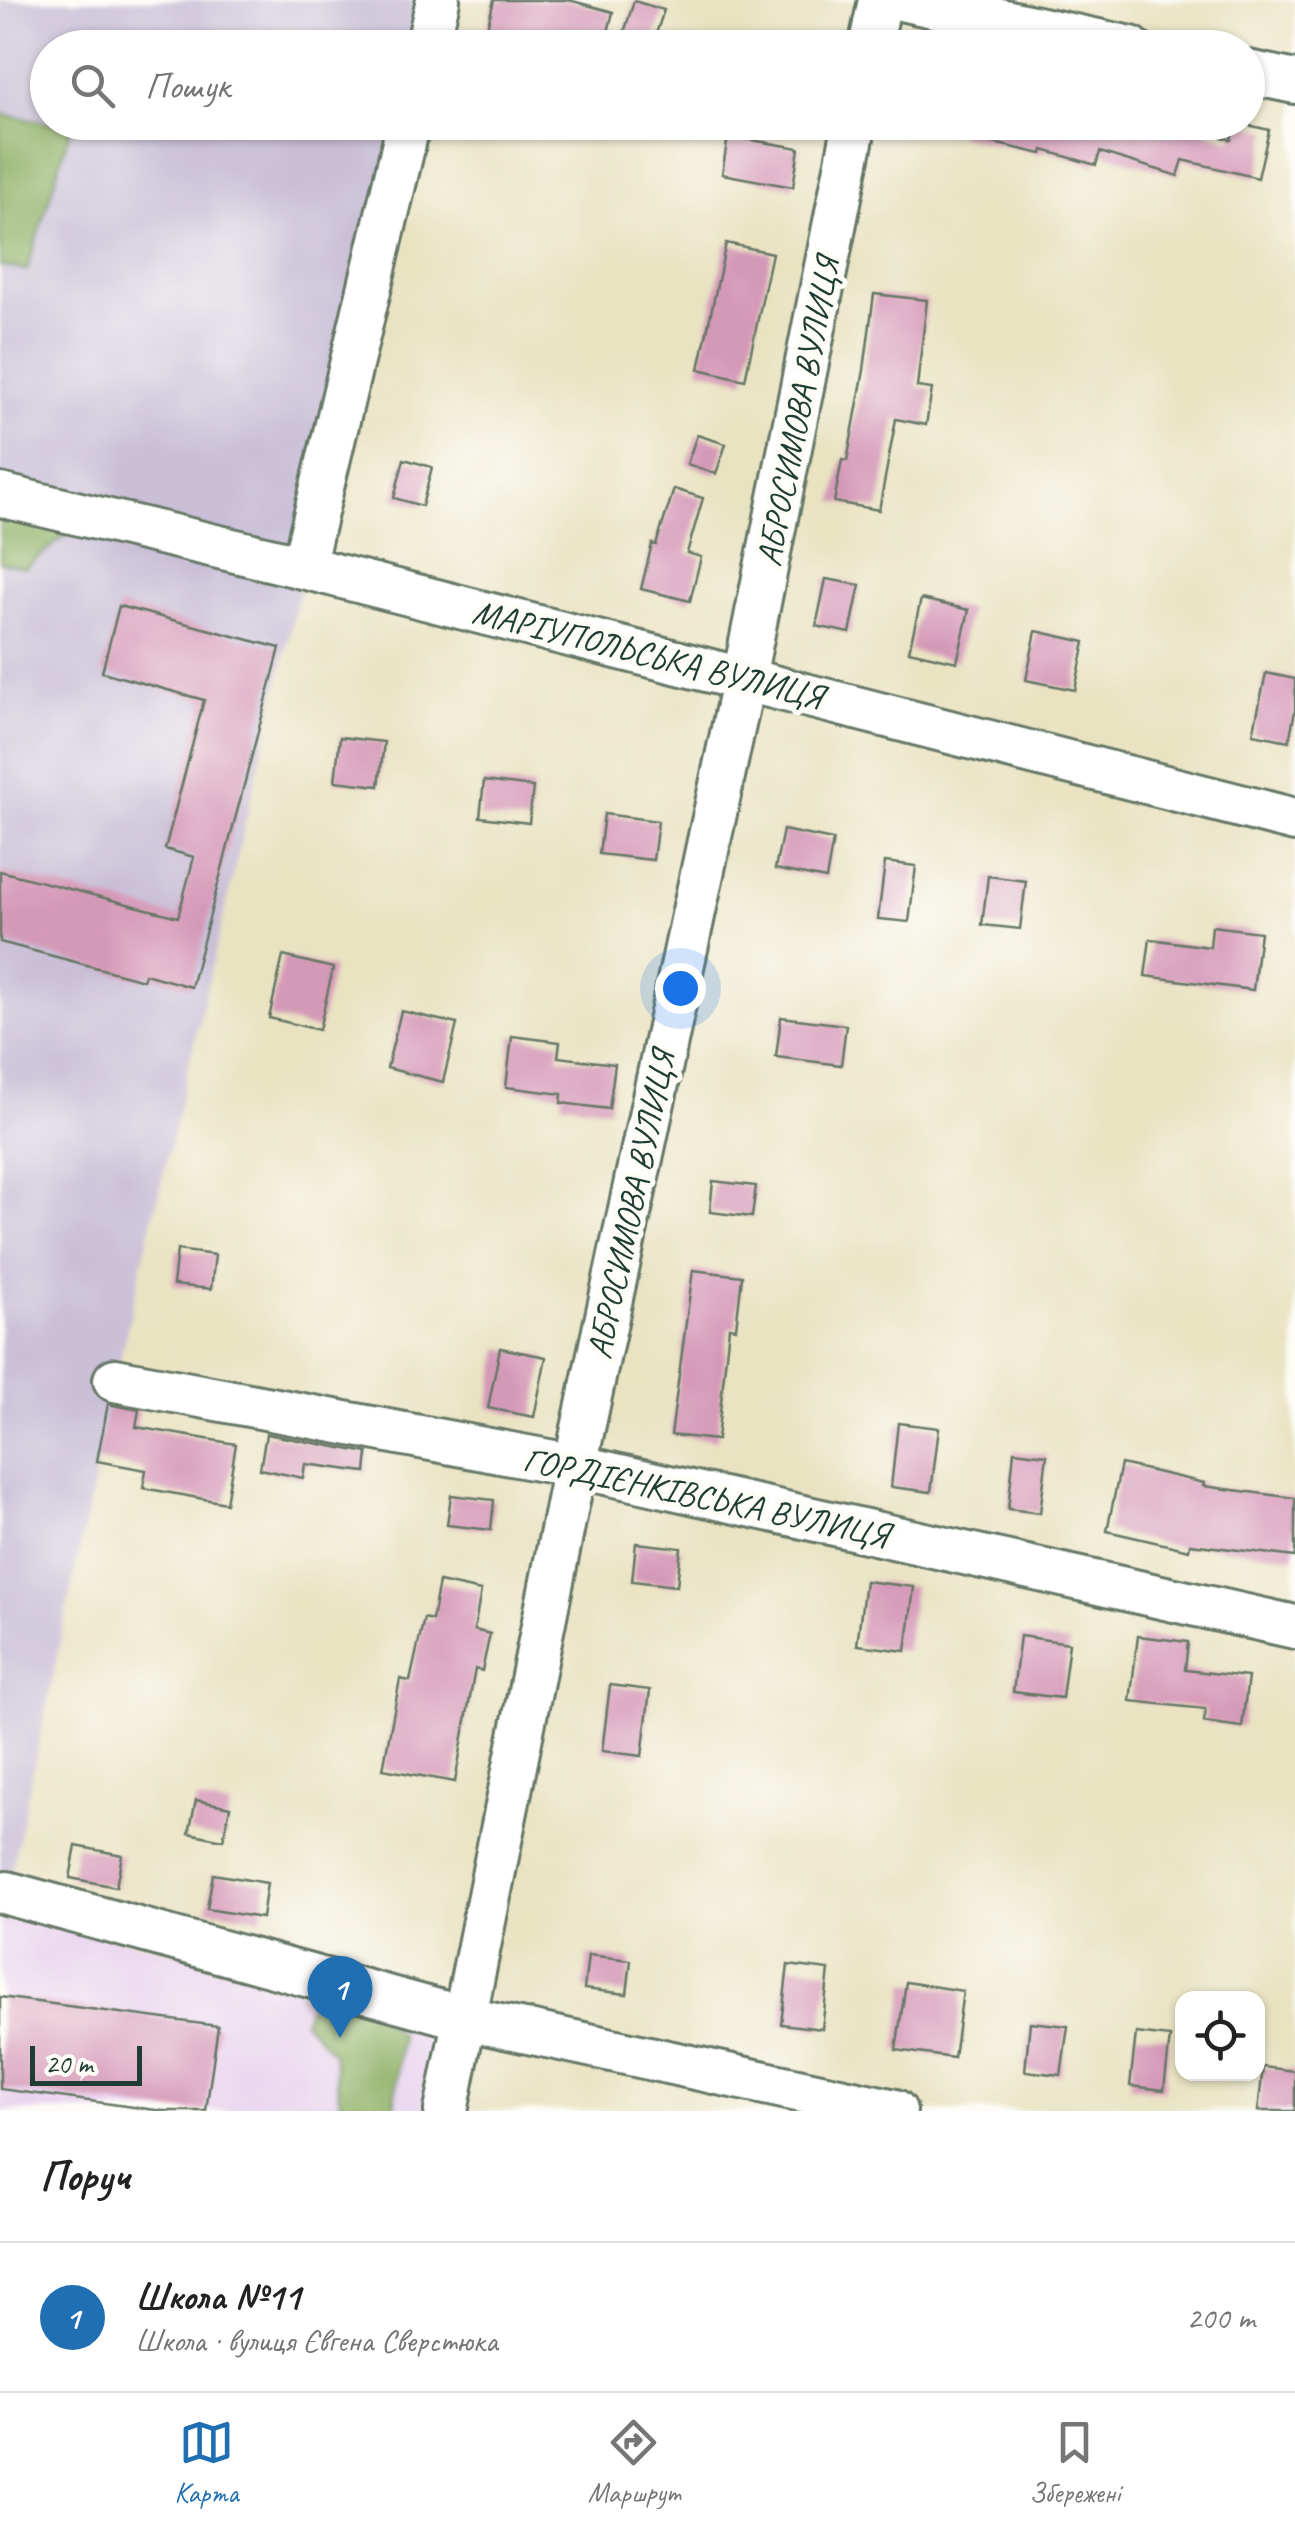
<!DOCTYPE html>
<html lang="uk">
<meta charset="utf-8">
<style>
:root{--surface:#fff;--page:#f2f2f2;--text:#222;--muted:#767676;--line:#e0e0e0;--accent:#1f6fb2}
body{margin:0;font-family:Caveat,sans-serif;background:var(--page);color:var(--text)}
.controls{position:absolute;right:30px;bottom:30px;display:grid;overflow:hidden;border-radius:20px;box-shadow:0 2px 8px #0004}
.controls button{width:90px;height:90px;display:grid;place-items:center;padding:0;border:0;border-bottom:2px solid var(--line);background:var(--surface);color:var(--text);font:50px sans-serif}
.scale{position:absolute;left:30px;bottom:25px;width:112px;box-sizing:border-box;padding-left:10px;border:5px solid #1f3d34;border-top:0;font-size:28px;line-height:35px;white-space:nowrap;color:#1f3d34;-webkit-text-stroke:8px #fdfcf7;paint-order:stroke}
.you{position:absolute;left:680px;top:988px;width:35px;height:35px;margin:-25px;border:8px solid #fff;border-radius:50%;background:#1a73e8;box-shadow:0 0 0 15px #1a73e833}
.badge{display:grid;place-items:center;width:65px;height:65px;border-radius:50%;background:var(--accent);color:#fff;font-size:32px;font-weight:700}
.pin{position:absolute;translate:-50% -82px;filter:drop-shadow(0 2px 5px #0008)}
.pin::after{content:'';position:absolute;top:52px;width:35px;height:30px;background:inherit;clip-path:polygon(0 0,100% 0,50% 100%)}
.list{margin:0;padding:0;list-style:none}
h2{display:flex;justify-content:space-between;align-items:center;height:130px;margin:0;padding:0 40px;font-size:42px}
h2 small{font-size:32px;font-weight:400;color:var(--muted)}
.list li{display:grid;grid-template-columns:65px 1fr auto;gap:30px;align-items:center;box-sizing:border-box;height:150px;padding:0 40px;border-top:2px solid var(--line)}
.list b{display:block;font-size:38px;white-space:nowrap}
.list p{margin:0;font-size:32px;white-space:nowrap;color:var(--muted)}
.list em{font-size:32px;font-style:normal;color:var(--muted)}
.icon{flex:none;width:55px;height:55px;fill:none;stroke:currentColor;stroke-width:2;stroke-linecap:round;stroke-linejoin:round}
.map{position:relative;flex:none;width:1295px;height:2111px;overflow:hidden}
.search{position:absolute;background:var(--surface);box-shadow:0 2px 8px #0004;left:30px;right:30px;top:30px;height:110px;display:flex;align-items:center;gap:25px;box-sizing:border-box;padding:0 35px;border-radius:55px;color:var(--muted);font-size:38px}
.sheet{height:280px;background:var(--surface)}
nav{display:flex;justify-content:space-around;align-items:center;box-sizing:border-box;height:140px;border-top:2px solid var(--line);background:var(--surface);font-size:28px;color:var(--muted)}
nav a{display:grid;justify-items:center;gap:5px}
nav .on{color:var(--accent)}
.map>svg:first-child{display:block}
.built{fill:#e8d2ee}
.industrial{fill:#c9bfd7}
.forest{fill:#8eb166;stroke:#56774d;stroke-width:2.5}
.building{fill:#d599b8}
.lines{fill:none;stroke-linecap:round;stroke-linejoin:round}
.minor-casing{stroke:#676;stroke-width:48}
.minor{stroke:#fff;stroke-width:42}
.labels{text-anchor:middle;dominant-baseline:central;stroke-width:10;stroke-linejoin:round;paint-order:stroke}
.street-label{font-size:35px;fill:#1f3d34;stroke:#fdfcf7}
</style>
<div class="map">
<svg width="1295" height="2111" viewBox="0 0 1295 2111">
<rect width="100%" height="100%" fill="#fdfcf7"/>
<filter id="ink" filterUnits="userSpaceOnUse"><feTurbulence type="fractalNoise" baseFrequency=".01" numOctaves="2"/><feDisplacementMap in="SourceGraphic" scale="20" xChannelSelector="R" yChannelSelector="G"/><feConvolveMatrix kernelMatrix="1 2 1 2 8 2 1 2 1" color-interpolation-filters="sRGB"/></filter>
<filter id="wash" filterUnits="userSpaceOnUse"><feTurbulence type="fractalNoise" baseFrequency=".0048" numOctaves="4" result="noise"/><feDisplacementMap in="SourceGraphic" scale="40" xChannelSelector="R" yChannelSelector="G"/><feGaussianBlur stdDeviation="2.25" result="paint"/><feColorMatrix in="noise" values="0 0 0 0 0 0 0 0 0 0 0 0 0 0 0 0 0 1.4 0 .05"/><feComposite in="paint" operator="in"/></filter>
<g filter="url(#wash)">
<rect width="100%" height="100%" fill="#e9e3c2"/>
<polygon class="built" points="0,1907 449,2024 433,2111 0,2111"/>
<polygon class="industrial" points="0,0 438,0 427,47 48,48 48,122 409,123 115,1380 7,1893 0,1907"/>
<g class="forest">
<polygon points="0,114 71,127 27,270 0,266"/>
<polygon points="0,503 67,534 25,568 0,562"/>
<polygon points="318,1982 340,1983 401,2035 394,2111 341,2111 333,2053 303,2021"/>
</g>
<g id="blocks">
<g class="building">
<polygon points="494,0 569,0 613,12 604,48 533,48 485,36"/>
<polygon points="634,1 664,10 652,46 623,36"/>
<polygon points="960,122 1174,122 1231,140 1235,122 1269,130 1258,178 1183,160 1178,176 1100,152 1096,165 1043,150 1042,154 958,135"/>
<polygon points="728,136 799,148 793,187 722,174"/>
<polygon points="726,243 772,253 745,380 699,369"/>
<polygon points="874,294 927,300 917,387 932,389 926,425 896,419 879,510 834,502 842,460 847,461 864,370"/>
<polygon points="697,435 726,444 716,474 687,464"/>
<polygon points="404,459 432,467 422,506 394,498"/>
<polygon points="674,489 703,498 687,553 701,557 690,601 641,589 652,544 656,545"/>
<polygon points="826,579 860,585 850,633 816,626"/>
<polygon points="921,599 969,610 957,662 909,651"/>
<polygon points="119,606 280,648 191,987 145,974 143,980 0,942 0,871 178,917 194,857 165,849 204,700 102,672"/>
<polygon points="1036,631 1085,642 1075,690 1026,680"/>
<polygon points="1266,673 1295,679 1295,711 1289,741 1253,734"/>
<polygon points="340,737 384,742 379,786 335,781"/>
<polygon points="484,781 533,787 529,823 480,817"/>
<polygon points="604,814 658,821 653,860 599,854"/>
<polygon points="783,830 833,840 826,879 775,869"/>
<polygon points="885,862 916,866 909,922 878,919"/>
<polygon points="988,876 1026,881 1020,929 982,925"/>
<polygon points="1212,926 1260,932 1253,990 1145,976 1150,939 1210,947"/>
<polygon points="283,956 333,968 319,1030 269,1018"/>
<polygon points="401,1011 457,1024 443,1082 387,1068"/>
<polygon points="781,1017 846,1025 841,1065 776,1057"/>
<polygon points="512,1036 560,1042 558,1057 615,1064 609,1109 561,1103 562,1094 506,1087"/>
<polygon points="713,1181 756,1186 752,1217 710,1212"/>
<polygon points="177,1250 215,1255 211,1289 173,1285"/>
<polygon points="693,1270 742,1276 736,1328 729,1327 717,1440 671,1435"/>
<polygon points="500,1348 546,1357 534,1417 488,1408"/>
<polygon points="108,1404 139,1410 136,1427 236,1444 226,1503 143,1488 146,1470 97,1461"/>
<polygon points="898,1423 939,1428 931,1492 891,1487"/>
<polygon points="266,1434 368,1453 366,1472 305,1464 303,1478 260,1469"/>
<polygon points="1014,1451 1047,1455 1040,1513 1008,1509"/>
<polygon points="1121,1464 1204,1483 1203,1486 1295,1498 1295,1557 1190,1544 1189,1550 1107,1531"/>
<polygon points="451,1495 494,1500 491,1530 447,1525"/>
<polygon points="636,1543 681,1548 677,1586 632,1581"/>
<polygon points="865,1581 914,1587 906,1651 857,1645"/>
<polygon points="439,1582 481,1591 474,1630 490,1634 482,1671 475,1669 455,1782 383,1769 400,1679 410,1681 424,1618 432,1620"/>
<polygon points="1020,1636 1069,1643 1062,1698 1013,1692"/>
<polygon points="1138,1636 1188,1642 1185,1670 1248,1677 1242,1727 1204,1722 1205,1709 1130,1701"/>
<polygon points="610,1685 650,1690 642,1756 602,1751"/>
<polygon points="196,1800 230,1807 223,1840 189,1833"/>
<polygon points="76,1846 122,1855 116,1887 70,1878"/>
<polygon points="213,1874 267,1883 262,1918 207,1909"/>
<polygon points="588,1955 631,1960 627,1994 584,1989"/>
<polygon points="788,1965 829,1970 822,2029 781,2024"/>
<polygon points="906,1982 963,1991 954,2058 896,2050"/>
<polygon points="0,1997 218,2026 206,2111 163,2111 0,2089"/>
<polygon points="1030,2022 1068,2026 1061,2075 1025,2071"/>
<polygon points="1136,2033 1170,2037 1164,2090 1130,2086"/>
<polygon points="1263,2067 1295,2071 1295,2111 1258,2111"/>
</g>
</g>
</g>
<g filter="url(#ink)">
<use href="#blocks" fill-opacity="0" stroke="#676" stroke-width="2.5"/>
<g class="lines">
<g class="minor-casing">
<g id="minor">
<polyline points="905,0 1131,48"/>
<polyline points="427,48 438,0"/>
<polyline points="870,48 880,0"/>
<polyline points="1248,72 1295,82"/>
<polyline points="0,495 303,567 1295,820"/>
<polyline points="303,567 409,122"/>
<polyline points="115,1380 575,1466 1295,1627"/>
<polyline points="7,1893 463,2018 895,2111"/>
<polyline points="446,2111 575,1466 744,678 855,122"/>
</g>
</g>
<use href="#minor" class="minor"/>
</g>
</g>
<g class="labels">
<g class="street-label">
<text transform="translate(798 412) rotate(-79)">АБРОСИМОВА ВУЛИЦЯ</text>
<text transform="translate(648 654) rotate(14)">МАРІУПОЛЬСЬКА ВУЛИЦЯ</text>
<text transform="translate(631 1205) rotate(-78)">АБРОСИМОВА ВУЛИЦЯ</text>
<text transform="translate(706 1497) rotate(12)">ГОРДІЄНКІВСЬКА ВУЛИЦЯ</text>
</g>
</g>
</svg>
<div class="controls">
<button><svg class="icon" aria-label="locate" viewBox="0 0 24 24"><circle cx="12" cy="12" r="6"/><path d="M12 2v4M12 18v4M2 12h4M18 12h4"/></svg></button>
</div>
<div class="scale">20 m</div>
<div class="you"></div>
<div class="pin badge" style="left:340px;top:2038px">1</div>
<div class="search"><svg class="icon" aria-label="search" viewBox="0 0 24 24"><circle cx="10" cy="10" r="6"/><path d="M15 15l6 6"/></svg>Пошук</div>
</div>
<section class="sheet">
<h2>Поруч<small></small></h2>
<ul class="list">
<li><span class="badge">1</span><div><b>Школа №11</b><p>Школа · вулиця Євгена Сверстюка</p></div><em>200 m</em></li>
</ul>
</section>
<nav>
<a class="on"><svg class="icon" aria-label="map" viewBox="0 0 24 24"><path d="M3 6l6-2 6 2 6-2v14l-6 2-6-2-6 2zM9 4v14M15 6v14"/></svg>Карта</a>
<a><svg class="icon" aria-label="directions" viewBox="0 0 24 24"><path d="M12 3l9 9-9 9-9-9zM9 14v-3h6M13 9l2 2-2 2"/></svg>Маршрут</a>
<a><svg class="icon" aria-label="saved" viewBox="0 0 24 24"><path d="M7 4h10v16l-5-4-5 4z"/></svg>Збережені</a>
</nav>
